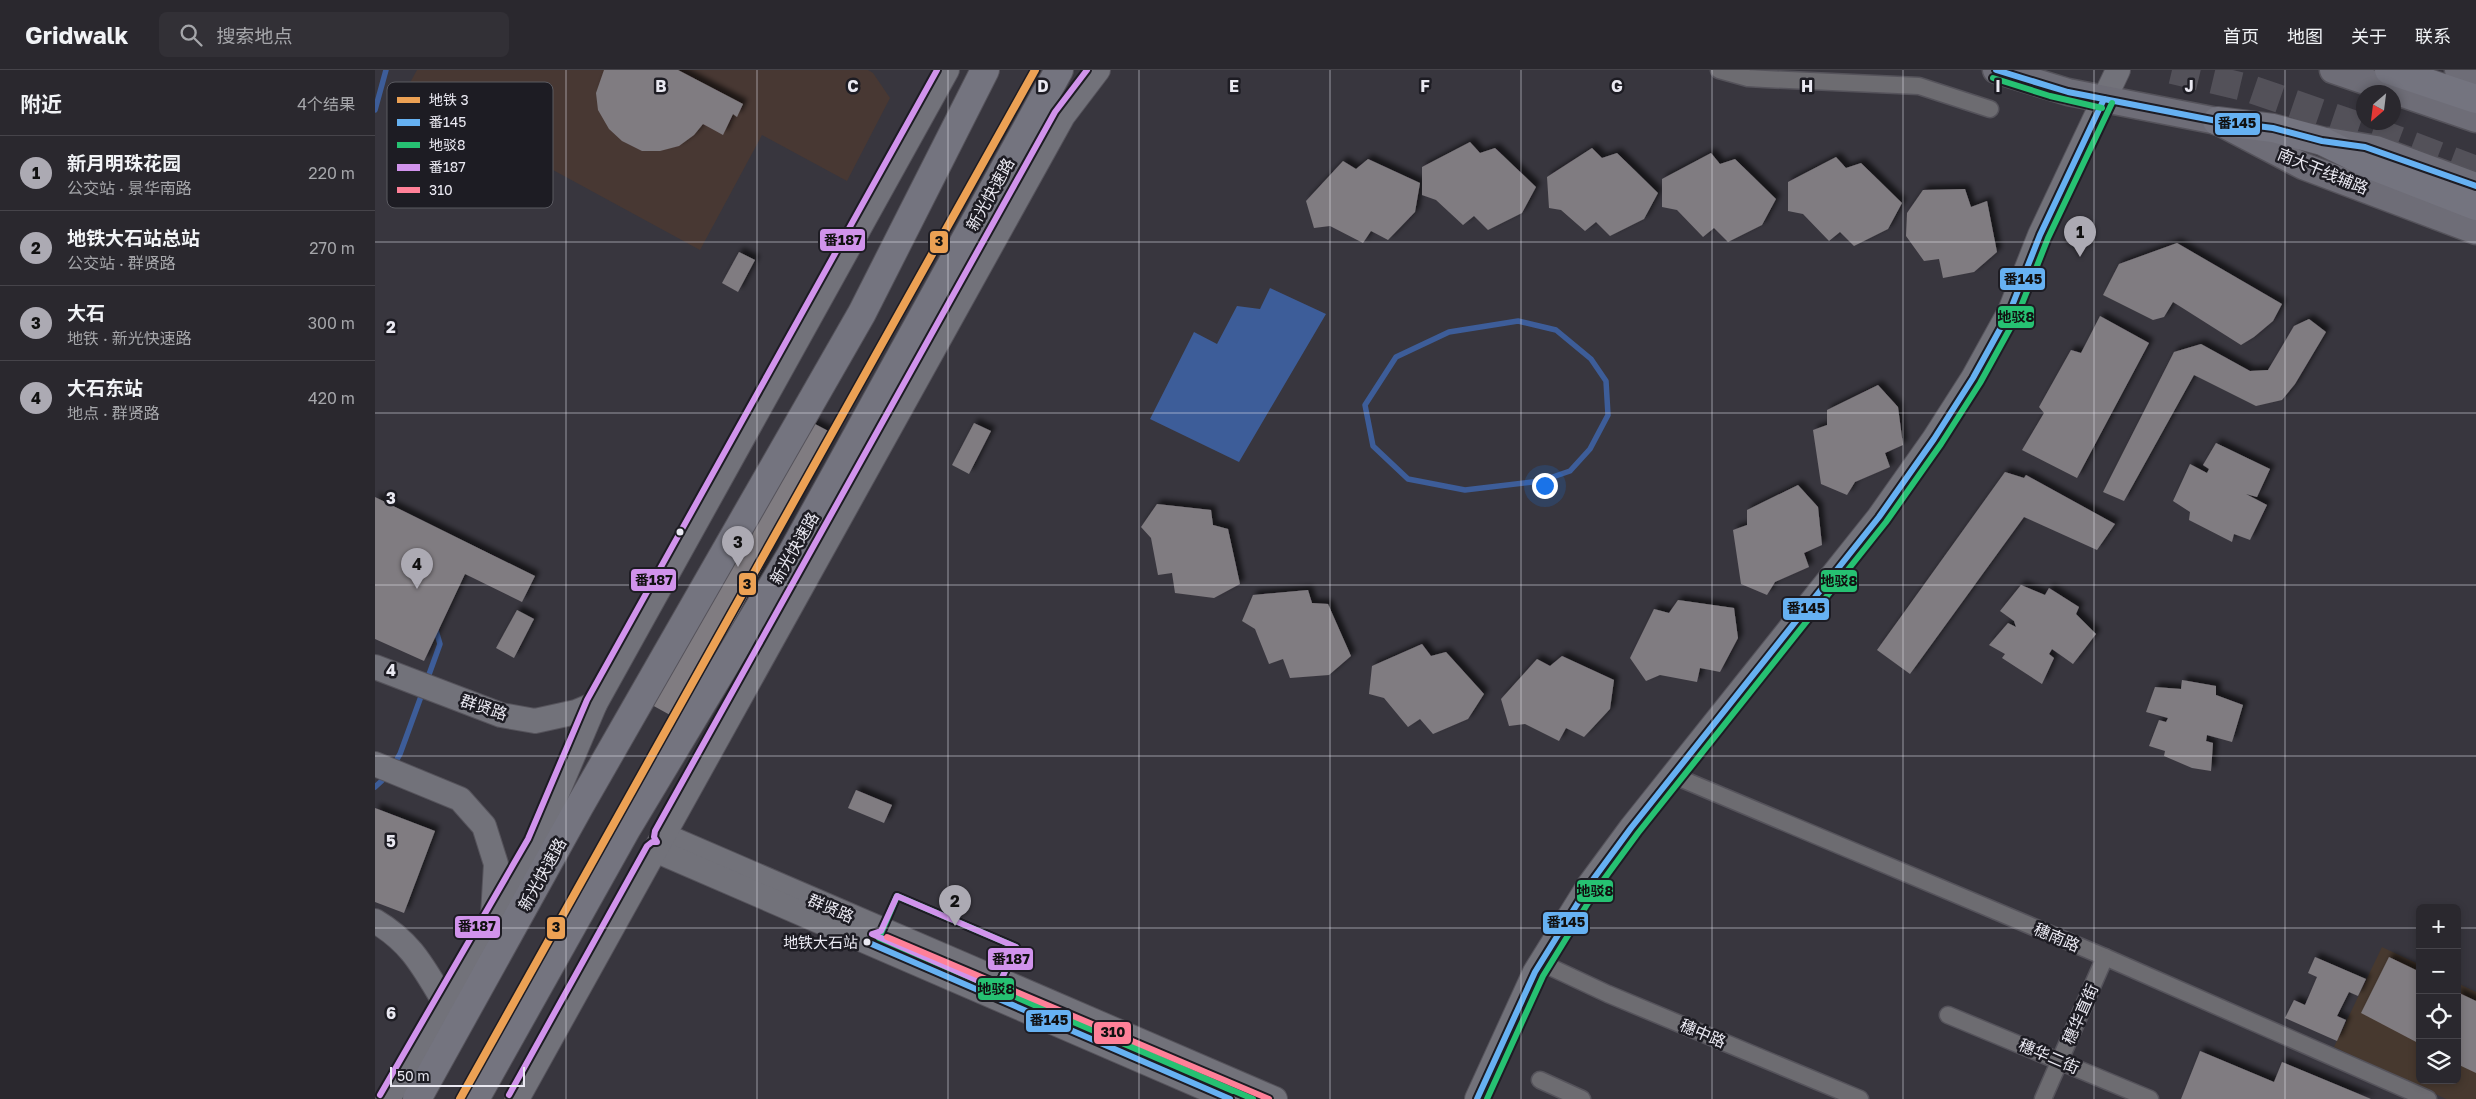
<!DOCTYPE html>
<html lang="zh">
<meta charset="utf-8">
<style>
:root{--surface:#2a282e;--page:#323036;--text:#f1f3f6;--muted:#a5a6aa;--line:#46444a;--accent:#acaab3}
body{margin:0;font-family:"Golos Text","Noto Sans SC",sans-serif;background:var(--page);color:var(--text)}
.controls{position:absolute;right:15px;bottom:15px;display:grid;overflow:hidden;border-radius:8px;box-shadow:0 2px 8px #0003}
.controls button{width:45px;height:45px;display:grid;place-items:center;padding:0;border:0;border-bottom:1px solid var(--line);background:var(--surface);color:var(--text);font:25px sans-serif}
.compass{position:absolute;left:1981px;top:15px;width:45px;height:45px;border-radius:50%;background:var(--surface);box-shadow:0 2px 8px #0003;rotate:208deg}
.scale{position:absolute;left:15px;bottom:12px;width:135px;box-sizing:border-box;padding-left:5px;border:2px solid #eae9f2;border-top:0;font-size:14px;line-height:18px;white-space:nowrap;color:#eae9f2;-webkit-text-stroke:4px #1d1c23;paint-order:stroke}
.you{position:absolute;left:1169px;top:415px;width:18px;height:18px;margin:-12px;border:4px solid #fff;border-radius:50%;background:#1a73e8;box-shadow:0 0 0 8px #1a73e833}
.badge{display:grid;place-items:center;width:32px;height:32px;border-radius:50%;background:var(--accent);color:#111;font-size:16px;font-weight:700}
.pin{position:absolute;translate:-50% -41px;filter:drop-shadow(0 1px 2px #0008)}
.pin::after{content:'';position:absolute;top:26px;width:18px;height:15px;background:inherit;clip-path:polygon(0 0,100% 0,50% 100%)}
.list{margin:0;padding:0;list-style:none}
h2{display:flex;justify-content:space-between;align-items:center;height:65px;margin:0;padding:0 20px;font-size:21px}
h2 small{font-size:16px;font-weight:400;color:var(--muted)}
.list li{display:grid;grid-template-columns:32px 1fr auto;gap:15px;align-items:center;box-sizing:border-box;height:75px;padding:0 20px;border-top:1px solid var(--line)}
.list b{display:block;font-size:19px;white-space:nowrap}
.list p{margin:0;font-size:16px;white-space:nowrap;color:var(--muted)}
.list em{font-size:16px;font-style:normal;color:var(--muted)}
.icon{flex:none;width:28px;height:28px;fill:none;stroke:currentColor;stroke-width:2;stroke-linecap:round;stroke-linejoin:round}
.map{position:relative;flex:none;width:2101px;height:1029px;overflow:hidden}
header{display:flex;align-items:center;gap:30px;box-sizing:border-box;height:70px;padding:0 25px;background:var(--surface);border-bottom:1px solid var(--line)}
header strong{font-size:24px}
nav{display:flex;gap:28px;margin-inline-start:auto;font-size:18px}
.search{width:350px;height:45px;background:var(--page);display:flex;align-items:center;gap:12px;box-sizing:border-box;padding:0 18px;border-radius:8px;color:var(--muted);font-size:19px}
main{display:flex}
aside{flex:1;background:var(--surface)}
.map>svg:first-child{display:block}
.commercial{fill:#483833}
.industrial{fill:#47392f}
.water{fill:#3d5d99}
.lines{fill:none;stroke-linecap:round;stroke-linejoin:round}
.stream{stroke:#3d5d99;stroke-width:5.5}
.building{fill:#807c81;filter:url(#shadow)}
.highway-tunnel{stroke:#535159;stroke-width:28;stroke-dasharray:28 14;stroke-linecap:butt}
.street-casing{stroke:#55535b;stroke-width:19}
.secondary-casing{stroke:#55535b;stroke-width:26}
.primary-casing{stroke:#55535b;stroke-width:29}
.highway-casing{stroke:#55535b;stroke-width:30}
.street{stroke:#6d6c71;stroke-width:16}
.secondary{stroke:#72727a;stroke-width:24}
.primary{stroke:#6e6d77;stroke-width:26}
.highway{stroke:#74747f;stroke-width:28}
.bus-1-casing{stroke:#1d1c23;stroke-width:10}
.bus-2-casing{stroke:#1d1c23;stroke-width:10}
.bus-3-casing{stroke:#1d1c23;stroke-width:10}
.bus-4-casing{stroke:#1d1c23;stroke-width:10}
.bus-1{stroke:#66b1f2;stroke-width:6}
.bus-2{stroke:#26c172;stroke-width:6}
.bus-3{stroke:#d193ec;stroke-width:6}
.bus-4{stroke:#ff8098;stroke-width:6}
.metro-1-casing{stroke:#1d1c23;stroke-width:11}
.metro-1{stroke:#eca154;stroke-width:8}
.grid{fill:none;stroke:#eae9f2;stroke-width:1;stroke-opacity:0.55}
.bus-dot{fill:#eae9f2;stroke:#1d1c23;stroke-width:2}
.labels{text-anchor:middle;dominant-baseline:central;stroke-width:5;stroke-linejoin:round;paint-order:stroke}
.bus-label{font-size:15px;fill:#eae9f2;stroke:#1d1c23;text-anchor:end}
.street-label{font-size:16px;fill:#eae9f2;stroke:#1d1c23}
.key{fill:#1d1c23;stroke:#5a5a61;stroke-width:1}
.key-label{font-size:14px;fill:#eae9f2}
.grid-label{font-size:16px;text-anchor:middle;font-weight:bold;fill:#eae9f2;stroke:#1d1c23;stroke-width:5;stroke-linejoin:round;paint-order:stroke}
.line-badge{stroke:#1d1c23;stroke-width:2}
.pale-badge-label{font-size:14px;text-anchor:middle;font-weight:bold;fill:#111}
</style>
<header>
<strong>Gridwalk</strong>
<div class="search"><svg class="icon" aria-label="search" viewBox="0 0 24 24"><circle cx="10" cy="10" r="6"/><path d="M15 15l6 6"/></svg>搜索地点</div>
<nav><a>首页</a><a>地图</a><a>关于</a><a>联系</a></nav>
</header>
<main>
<aside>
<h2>附近<small>4个结果</small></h2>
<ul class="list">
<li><span class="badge">1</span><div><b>新月明珠花园</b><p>公交站 · 景华南路</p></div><em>220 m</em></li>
<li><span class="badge">2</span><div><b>地铁大石站总站</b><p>公交站 · 群贤路</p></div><em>270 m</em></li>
<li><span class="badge">3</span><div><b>大石</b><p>地铁 · 新光快速路</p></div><em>300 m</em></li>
<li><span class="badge">4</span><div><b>大石东站</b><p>地点 · 群贤路</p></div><em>420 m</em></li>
</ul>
</aside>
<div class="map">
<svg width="2101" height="1029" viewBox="0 0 2101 1029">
<defs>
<filter id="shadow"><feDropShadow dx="4.5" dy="-4.5" stdDeviation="2.5" flood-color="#0009"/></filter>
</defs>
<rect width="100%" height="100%" fill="#38363e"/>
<polygon class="commercial" points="42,0 493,0 498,3 515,28 472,111 387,65 325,180 31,20"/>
<polygon class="industrial" points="2007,877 2045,895 2045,1010 2082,1010 2082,913 2101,922 2101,1029 2071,1029 1959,977"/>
<polygon class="water" points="895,218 951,244 864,392 775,349 819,262 842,274 862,236 885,239"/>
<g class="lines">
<g class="stream">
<polyline points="0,40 11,0"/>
<polygon points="1143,251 1181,260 1216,289 1231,311 1233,345 1215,379 1195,401 1166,411 1090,420 1033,409 998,376 990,335 1021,287 1074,262"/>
<polyline points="52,610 65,574 60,557"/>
<polyline points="18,696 25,684 48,621"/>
<polyline points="0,717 12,706"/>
</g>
</g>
<g class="building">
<polygon points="229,0 303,0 368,34 362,47 358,44 348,65 328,54 319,65 304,76 285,81 267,81 247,71 234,59 223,40 221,23"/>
<polygon points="1095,72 1105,83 1120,78 1161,117 1147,143 1113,160 1099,146 1088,155 1061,130 1047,125 1047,97"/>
<polygon points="1217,78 1227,88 1242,83 1283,123 1269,149 1235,166 1221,152 1210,161 1186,140 1174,138 1172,107"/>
<polygon points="1336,83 1345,94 1360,89 1401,129 1387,155 1353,172 1339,158 1328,167 1302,140 1287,137 1287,109"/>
<polygon points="1461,87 1471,98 1486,93 1527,133 1513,159 1479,176 1465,162 1454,171 1428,144 1413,141 1413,112"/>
<polygon points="993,89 1045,113 1040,142 1013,170 996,161 988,173 955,156 939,158 931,131 968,91 981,99"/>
<polygon points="1590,119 1596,137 1612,131 1622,182 1599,202 1568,208 1564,189 1549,191 1531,166 1532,143 1548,120"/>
<polygon points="1802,173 1907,234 1898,251 1879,267 1866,275 1798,232 1789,247 1778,250 1728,225 1744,194"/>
<polygon points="364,182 380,190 363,222 347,213"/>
<polygon points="1725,246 1774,273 1702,408 1647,380 1669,343 1664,337 1696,280 1706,283"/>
<polygon points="1934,249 1951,262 1920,314 1907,330 1881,336 1819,305 1749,431 1728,422 1799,282 1826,274 1875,301 1893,300 1919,256"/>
<polygon points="1503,315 1523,337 1528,375 1510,383 1515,397 1480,412 1472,425 1446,414 1438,360 1452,355 1452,340"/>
<polygon points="419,343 459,364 306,651 266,629"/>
<polygon points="599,353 616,361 594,404 577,395"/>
<polygon points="1841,373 1895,399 1882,427 1871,424 1892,435 1875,470 1859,464 1857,472 1814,450 1815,442 1798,431 1815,394 1832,403 1834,399 1828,395"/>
<polygon points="1630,402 1649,408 1651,405 1740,454 1722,480 1649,447 1535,604 1502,580"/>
<polygon points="1423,415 1443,437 1447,475 1429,483 1434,497 1400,512 1392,525 1366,514 1358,460 1372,455 1372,440"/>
<polygon points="0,427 160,506 147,532 90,504 49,591 0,569"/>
<polygon points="782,434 836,440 838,455 853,459 865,514 839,528 800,523 797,503 783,505 776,468 766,457"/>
<polygon points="1646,515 1670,525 1674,518 1704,537 1701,544 1721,564 1698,594 1677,579 1674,584 1679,588 1667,614 1627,588 1630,584 1614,575 1633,553 1641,557 1639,551 1625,541"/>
<polygon points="933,520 937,533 953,534 976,586 954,605 915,608 908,589 894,594 880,559 867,551 878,525"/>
<polygon points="1303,530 1359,538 1363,568 1345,602 1325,598 1322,612 1285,605 1271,611 1255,588 1279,539 1294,543"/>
<polygon points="142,540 159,549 139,588 121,578"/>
<polygon points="1047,574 1056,586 1071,582 1109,624 1093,649 1058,664 1045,649 1033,657 1009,628 994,624 997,596"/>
<polygon points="1187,586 1239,610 1235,639 1209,667 1191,658 1184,671 1150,654 1134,656 1126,629 1162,589 1175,596"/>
<polygon points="1807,610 1841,616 1841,625 1868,635 1857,672 1832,665 1831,671 1838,673 1836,701 1817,698 1789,686 1790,681 1774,676 1784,650 1791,652 1793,648 1771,642 1780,617 1806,619"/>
<polygon points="481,720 517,735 509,753 473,738"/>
<polygon points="0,738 60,761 29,843 0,832"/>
<polygon points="1940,887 1991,909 1983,926 1974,922 1962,946 1971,950 1962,971 1910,948 1919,930 1930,935 1942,907 1933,903"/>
<polygon points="2014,887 2045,902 2045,974 1986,943"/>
<polygon points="2082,922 2101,931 2101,1003 2082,994"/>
<polygon points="1825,981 1899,1012 1907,992 1996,1029 1806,1029"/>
</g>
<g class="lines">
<polyline class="highway-tunnel" points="1797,0 1873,18 2004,63 2101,100"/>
<g class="street-casing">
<g id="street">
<polyline points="1344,0 1373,8 1390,9 1544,16 1615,39"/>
<polyline points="1309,710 1730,887 2053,1029"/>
<polyline points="1171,895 1233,924 1485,1029"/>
<polyline points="1573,945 1775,1029"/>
<polyline points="1165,1010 1207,1029"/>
<polyline points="1668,1029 1730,887"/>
</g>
</g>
<g class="secondary-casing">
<g id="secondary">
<polyline points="0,597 126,645 160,651 201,642 220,634"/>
<polyline points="0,694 85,729 109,756 121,794 118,845"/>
<polyline points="288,765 900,1029"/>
<polyline points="280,780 855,1029"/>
<path d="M0 851C37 873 48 897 70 933"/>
<polyline points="13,1029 161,773 220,634 572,0"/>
<polyline points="142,1029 688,46 723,0"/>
<polyline points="1102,1029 1160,902 1214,815 1256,758 1504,447 1559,369 1598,308 1635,241 1665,165 1743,0"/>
</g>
</g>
<g class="primary-casing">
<g id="primary">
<polyline points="1621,0 1693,22 1842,51 1928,96 2101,161"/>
<polyline points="1958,0 2101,49"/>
<polyline points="2083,0 2101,6"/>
<polyline points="1953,71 2001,79 2101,116"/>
</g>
</g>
<g class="highway-casing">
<g id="highway">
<polyline points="2014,0 2101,29"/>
<polyline points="1842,51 1898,58 1947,71 1998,96 2101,136"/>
<polyline points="42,1029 204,737 487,243 610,0"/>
<polyline points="100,1029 252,758 416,485 684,0"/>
</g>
</g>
<use href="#street" class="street"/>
<use href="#secondary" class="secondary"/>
<use href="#primary" class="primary"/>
<use href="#highway" class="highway"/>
<g class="bus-1-casing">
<g id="bus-1">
<polyline points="1621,0 1693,22 1842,51 1898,58 1947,71 1990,77 2101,116"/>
<polyline points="492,872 855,1029"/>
<polyline points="1102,1029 1160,902 1214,815 1256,758 1504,447 1559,369 1598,308 1635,241 1665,165 1729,29"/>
</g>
</g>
<g class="bus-2-casing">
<g id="bus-2">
<polyline points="1618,8 1675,26 1727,38"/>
<polyline points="858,1021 504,868 522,826 641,877 625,912 626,918 630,922 878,1029"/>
<polyline points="1112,1029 1168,906 1221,820 1263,763 1511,452 1566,374 1605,313 1643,244 1673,168 1737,33"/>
</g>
</g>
<g class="bus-3-casing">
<g id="bus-3">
<polygon points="522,826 641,877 622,919 497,864 506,861"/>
<polyline points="5,1025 153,769 212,630 562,0"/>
<polyline points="134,1025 272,776 277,772 282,772 279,767 280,761 680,42 712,0"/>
</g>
</g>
<g class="bus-4-casing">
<polyline id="bus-4" points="512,867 894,1029"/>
</g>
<use href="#bus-1" class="bus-1"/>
<use href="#bus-2" class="bus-2"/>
<use href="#bus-3" class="bus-3"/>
<use href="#bus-4" class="bus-4"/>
<g class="metro-1-casing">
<polyline id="metro-1" points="85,1029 660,0"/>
</g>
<use href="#metro-1" class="metro-1"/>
</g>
<path class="grid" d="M191 0V1029M382 0V1029M573 0V1029M764 0V1029M955 0V1029M1146 0V1029M1337 0V1029M1528 0V1029M1719 0V1029M1910 0V1029M0 172H2101M0 343H2101M0 515H2101M0 686H2101M0 858H2045M2082 858H2101"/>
<g class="bus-dot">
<circle cx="305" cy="462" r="4.5"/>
<circle cx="492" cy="872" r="4.5"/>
</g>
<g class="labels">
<g class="bus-label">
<text x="483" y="872">地铁大石站</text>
</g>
<g class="street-label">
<text transform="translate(1948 101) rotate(22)">南大干线辅路</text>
<text transform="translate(615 124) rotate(-61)">新光快速路</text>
<text transform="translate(419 478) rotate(-60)">新光快速路</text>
<text transform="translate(109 637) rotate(18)">群贤路</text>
<text transform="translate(167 804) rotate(-61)">新光快速路</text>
<text transform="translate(456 838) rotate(23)">群贤路</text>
<text transform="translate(1682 867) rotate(23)">穗南路</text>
<text transform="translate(1705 944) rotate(-66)">穗华直街</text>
<text transform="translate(1328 963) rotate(23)">穗中路</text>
<text transform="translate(1674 986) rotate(23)">穗华二街</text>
</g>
</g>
<rect x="12" y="12" width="166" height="126" rx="8" class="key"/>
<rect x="22" y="27" width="23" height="6" fill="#eca154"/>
<rect x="22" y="49" width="23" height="7" fill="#66b1f2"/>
<rect x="22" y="72" width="23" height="6" fill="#26c172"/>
<rect x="22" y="94" width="23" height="7" fill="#d193ec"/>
<rect x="22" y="117" width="23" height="6" fill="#ff8098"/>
<g class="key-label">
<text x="54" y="35">地铁 3</text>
<text x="54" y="57">番145</text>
<text x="54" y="80">地驳8</text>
<text x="54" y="102">番187</text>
<text x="54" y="125">310</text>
</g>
<g class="grid-label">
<text x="286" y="22">B</text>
<text x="478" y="22">C</text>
<text x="668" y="22">D</text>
<text x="859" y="22">E</text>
<text x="1050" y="22">F</text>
<text x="1242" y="22">G</text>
<text x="1432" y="22">H</text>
<text x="1623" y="22">I</text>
<text x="1814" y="22">J</text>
<text x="16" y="263">2</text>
<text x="16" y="434">3</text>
<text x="16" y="606">4</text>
<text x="16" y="777">5</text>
<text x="16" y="949">6</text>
</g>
<g class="line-badge">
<rect x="1839" y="42" width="47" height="24" rx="5" fill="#66b1f2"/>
<rect x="444" y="158" width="47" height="24" rx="5" fill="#d193ec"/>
<rect x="554" y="160" width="20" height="24" rx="5" fill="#eca154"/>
<rect x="1624" y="197" width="47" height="24" rx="5" fill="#66b1f2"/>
<rect x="1622" y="235" width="38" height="24" rx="5" fill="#26c172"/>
<rect x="255" y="498" width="47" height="24" rx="5" fill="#d193ec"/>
<rect x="1445" y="499" width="38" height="24" rx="5" fill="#26c172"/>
<rect x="363" y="502" width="19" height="24" rx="5" fill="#eca154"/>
<rect x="1407" y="527" width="48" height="24" rx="5" fill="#66b1f2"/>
<rect x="1201" y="809" width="38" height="24" rx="5" fill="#26c172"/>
<rect x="1167" y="841" width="47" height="24" rx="5" fill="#66b1f2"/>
<rect x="79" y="845" width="47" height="24" rx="5" fill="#d193ec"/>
<rect x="171" y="846" width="20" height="24" rx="5" fill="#eca154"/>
<rect x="612" y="877" width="47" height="24" rx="5" fill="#d193ec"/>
<rect x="602" y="907" width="38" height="24" rx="5" fill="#26c172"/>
<rect x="650" y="939" width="47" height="24" rx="5" fill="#66b1f2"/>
<rect x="718" y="951" width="39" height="24" rx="5" fill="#ff8098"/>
</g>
<g class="pale-badge-label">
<text x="1862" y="58">番145</text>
<text x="468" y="175">番187</text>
<text x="564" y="176">3</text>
<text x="1648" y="214">番145</text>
<text x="1641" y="252">地驳8</text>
<text x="279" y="515">番187</text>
<text x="1464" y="516">地驳8</text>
<text x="372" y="519">3</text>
<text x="1431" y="543">番145</text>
<text x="1220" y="826">地驳8</text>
<text x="1191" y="857">番145</text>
<text x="102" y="861">番187</text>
<text x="181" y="862">3</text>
<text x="636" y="894">番187</text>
<text x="621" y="924">地驳8</text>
<text x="674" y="955">番145</text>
<text x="738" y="967">310</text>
</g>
</svg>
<div class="controls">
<button>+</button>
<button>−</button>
<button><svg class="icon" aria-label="locate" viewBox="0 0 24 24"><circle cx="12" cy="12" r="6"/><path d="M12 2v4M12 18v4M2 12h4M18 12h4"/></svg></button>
<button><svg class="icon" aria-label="layers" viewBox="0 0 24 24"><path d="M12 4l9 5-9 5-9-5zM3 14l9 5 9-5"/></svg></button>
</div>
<svg class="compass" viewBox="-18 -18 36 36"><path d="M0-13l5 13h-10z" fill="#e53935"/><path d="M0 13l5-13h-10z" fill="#a5a6aa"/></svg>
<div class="scale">50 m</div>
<div class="you"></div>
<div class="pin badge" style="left:1705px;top:187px">1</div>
<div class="pin badge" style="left:580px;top:856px">2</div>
<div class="pin badge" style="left:363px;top:497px">3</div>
<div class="pin badge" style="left:42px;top:519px">4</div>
</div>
</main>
